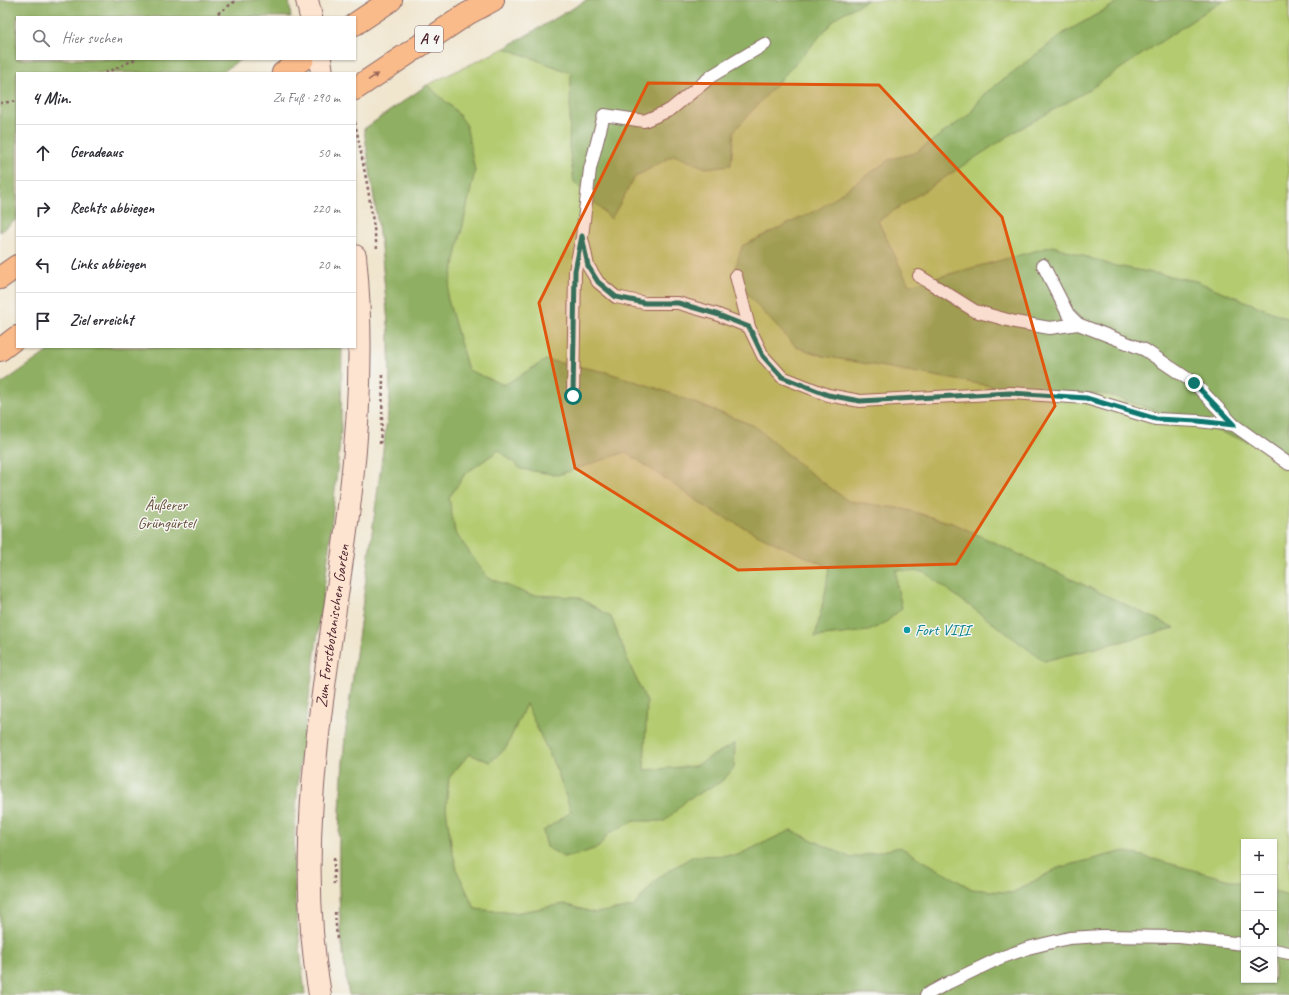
<!DOCTYPE html>
<html lang="de">
<meta charset="utf-8">
<style>
:root{--surface:#fff;--page:#f2f2f3;--text:#2b2b33;--muted:#7c7c81;--line:#e1e1e2}
body{margin:0;font-family:Caveat,sans-serif;background:var(--page);color:var(--text)}
.controls{position:absolute;right:12px;bottom:12px;display:grid;overflow:hidden;border-radius:0px;box-shadow:0 1px 3px #0004}
.controls button{width:36px;height:36px;display:grid;place-items:center;padding:0;border:0;border-bottom:1px solid var(--line);background:var(--surface);color:var(--text);font:20px sans-serif}
.stop{position:absolute;width:12px;height:12px;margin:-9px;border:3px solid #0f766e;border-radius:50%;background:#fff}
.stop.end{background:#0f766e;border-color:#fff;box-shadow:0 1px 4px #0008}
.list{margin:0;padding:0;list-style:none}
h2{display:flex;justify-content:space-between;align-items:center;height:52px;margin:0;padding:0 16px;font-size:17px}
h2 small{font-size:13px;font-weight:400;color:var(--muted)}
.list li{display:grid;grid-template-columns:26px 1fr auto;gap:12px;align-items:center;box-sizing:border-box;height:56px;padding:0 16px;border-top:1px solid var(--line)}
.list b{display:block;font-size:15px;white-space:nowrap}
.list em{font-size:13px;font-style:normal;color:var(--muted)}
.icon{flex:none;width:22px;height:22px;fill:none;stroke:currentColor;stroke-width:2;stroke-linecap:round;stroke-linejoin:round}
.map{position:relative;flex:none;width:1289px;height:995px;overflow:hidden}
.search{position:absolute;background:var(--surface);box-shadow:0 1px 3px #0004;left:16px;top:16px;width:340px;height:44px;display:flex;align-items:center;gap:10px;box-sizing:border-box;padding:0 14px;border-radius:0px;color:var(--muted);font-size:15px}
.panel{position:absolute;background:var(--surface);box-shadow:0 1px 3px #0004;left:16px;top:72px;width:340px;height:276px;border-radius:0px}
.map>svg:first-child{display:block}
.green{fill:#b4cb6f;stroke:#7f754d;fill-rule:evenodd}
.forest{fill:#8faf62;stroke:#6c6746}
.lines{fill:none;stroke-linecap:round;stroke-linejoin:round}
.lane-casing{stroke:#846464;stroke-width:14}
.secondary-casing{stroke:#846464;stroke-width:24}
.highway-casing{stroke:#846464;stroke-width:24}
.path{stroke:#846464;stroke-width:2.5;stroke-dasharray:3 3;stroke-linecap:butt}
.lane{stroke:#fff;stroke-width:12}
.secondary{stroke:#fde4d1;stroke-width:22}
.highway{stroke:#fabb8b;stroke-width:22}
.oneway{fill:#996556}
.route{stroke:#0f766e;stroke-width:5}
.marked{fill:#e0560e;fill-opacity:0.2;stroke:#e0560e;stroke-width:3;stroke-linejoin:round}
.culture-dot{fill:#0f9aa8;stroke:#f6f6f2;stroke-width:1.5}
.labels{text-anchor:middle;dominant-baseline:central;stroke-width:3;stroke-linejoin:round;paint-order:stroke}
.shield{fill:#f6f6f2;stroke:#7e6067;stroke-width:1}
.shield-label{font-size:15px;font-weight:bold;fill:#4a1f2b}
.park-label{font-size:16px;fill:#6a533f;stroke:#f6f6f2}
.street-label{font-size:16px;fill:#4a1f2b;stroke:#f6f6f2}
.culture-label{font-size:16px;fill:#0d838f;stroke:#f6f6f2;text-anchor:start}
</style>
<div class="map">
<svg width="1289" height="995" viewBox="0 0 1289 995">
<rect width="100%" height="100%" fill="#f6f6f2"/>
<filter id="ink" filterUnits="userSpaceOnUse"><feTurbulence type="fractalNoise" baseFrequency=".025" numOctaves="2"/><feDisplacementMap in="SourceGraphic" scale="8" xChannelSelector="R" yChannelSelector="G"/><feConvolveMatrix kernelMatrix="1 2 1 2 8 2 1 2 1" color-interpolation-filters="sRGB"/></filter>
<filter id="wash" filterUnits="userSpaceOnUse"><feTurbulence type="fractalNoise" baseFrequency=".012" numOctaves="4" result="noise"/><feDisplacementMap in="SourceGraphic" scale="16" xChannelSelector="R" yChannelSelector="G"/><feGaussianBlur stdDeviation="0.9" result="paint"/><feColorMatrix in="noise" values="0 0 0 0 0 0 0 0 0 0 0 0 0 0 0 0 0 1.4 0 .05"/><feComposite in="paint" operator="in"/></filter>
<g filter="url(#wash)">
<rect width="100%" height="100%" fill="#f0e5cd"/>
<path class="green" d="M587 0H1289V995H349C334 910 338 823 345 737L390 398 389 333 381 246 364 129 427 85 505 48ZM1244 842H1274V980H1244Z"/>
<g class="forest">
<polygon points="0,0 289,0 291,17 17,17 17,59 241,59 221,73 17,73 17,219 0,232"/>
<polygon points="587,0 868,0 838,16 734,131 731,165 706,168 674,155 635,177 611,219 574,182 569,147 571,73 505,48"/>
<polygon points="1122,0 1223,0 1087,91 1016,131 878,221 909,285 1053,246 1111,265 1196,281 1289,319 1289,455 1109,395 1002,388 823,356 796,347 753,301 733,276 742,246 819,209 890,159 915,153 970,114 983,95 1064,33"/>
<path d="M427 85 454 109 466 124 475 171 447 296 468 370 504 385 546 360 606 372 656 388 755 426 805 469 848 501 904 509 955 524 1175 628 1044 661 924 572 896 570 897 586 902 608 886 622 869 631 815 637 826 589 829 567 779 545 715 513 626 452 558 475 521 469 499 450 465 474 449 498 455 532 487 577 530 595 578 597 611 617 631 668 647 702 644 770 695 766 735 743 734 768 721 782 688 799 665 821H634L609 833 599 847 580 854 563 857 547 847 543 831 571 812 558 773 526 704 506 748 490 762 469 754 449 778 446 808 452 850 458 873 475 909 515 913 564 904 595 913 633 907 659 877 693 856 738 855 791 830 851 858 900 847 972 889 1012 893 1058 868 1124 851 1244 884V980H1274V892L1289 896V995H349C334 910 338 823 345 737L390 398 389 333 381 246 364 129Z"/>
<polygon points="54,347 342,347 341,432 327,567 299,770 295,822 294,862 296,911 305,995 0,995 0,385"/>
</g>
</g>
<g filter="url(#ink)">
<g class="lines">
<g class="lane-casing">
<g id="lane">
<polyline points="583,242 588,266 598,282 616,297 645,303 678,303 716,314 749,327"/>
<polyline points="1043,265 1068,314 1078,324 1145,350 1194,383 1234,425"/>
<polyline points="736,276 749,327 763,356 782,377 828,395 860,401 1010,393 1086,398 1156,419 1198,421 1234,425 1289,464"/>
<polyline points="919,276 975,311 1015,322 1050,328 1078,324"/>
<polyline points="573,396 575,271 582,237 590,169 604,115 644,121 670,110 713,75 765,44"/>
<polyline points="1274,950 1289,953"/>
<polyline points="926,995 948,983 1000,958 1028,948 1069,938 1102,936 1179,937 1244,944"/>
</g>
</g>
<g class="secondary-casing">
<g id="secondary">
<polyline points="307,0 311,17"/>
<polyline points="320,59 322,73"/>
<path id="s1" d="M320 995C290 826 332 658 351 490 360 412 363 334 355 256"/>
</g>
</g>
<g class="highway-casing">
<g id="highway">
<polyline points="355,24 391,0"/>
<polyline points="283,73 303,59"/>
<polyline points="355,89 467,14 493,0"/>
<polyline points="0,278 17,266"/>
<polyline points="0,350 17,337"/>
</g>
</g>
<g class="path">
<polyline points="213,17 237,0"/>
<polyline points="105,73 136,59"/>
<polyline points="0,103 17,101"/>
<polyline points="355,122 368,189 377,248"/>
<polyline points="380,444 382,420 383,375"/>
<polyline points="334,858 334,887"/>
<polyline points="335,912 337,939"/>
</g>
<use href="#lane" class="lane"/>
<use href="#secondary" class="secondary"/>
<use href="#highway" class="highway"/>
</g>
<defs><path id="oneway-solid" d="M-6-.8H1V-3.2L6.5 0L1 3.2V.8H-6Z"/></defs>
<use class="oneway" href="#oneway-solid" transform="translate(373 77) rotate(-34)"/>
</g>
<g class="lines" filter="url(#ink)">
<polyline class="route" points="573,396 575,271 582,236 588,266 598,282 616,297 645,303 678,303 716,314 749,327 763,356 782,377 828,395 860,401 1010,393 1086,398 1156,419 1198,421 1234,425 1194,383"/>
</g>
<path class="marked" d="M648 83 879 85 1002 217 1055 406 956 564 738 570 575 468 539 303Z"/>
<circle class="culture-dot" cx="907" cy="630" r="4"/>
<g class="labels">
<rect class="shield" x="415" y="26" width="28" height="26" rx="3"/>
<g class="shield-label">
<text x="429" y="39">A 4</text>
</g>
<g class="park-label">
<text x="166" y="505">Äußerer<tspan x="166" dy="18">Grüngürtel</tspan></text>
</g>
<g class="street-label">
<text stroke="none"><textPath href="#s1" startOffset="371">Zum Forstbotanischen Garten</textPath></text>
</g>
<g class="culture-label">
<text x="915" y="630">Fort VIII</text>
</g>
</g>
</svg>
<div class="controls">
<button>+</button>
<button>−</button>
<button><svg class="icon" aria-label="locate" viewBox="0 0 24 24"><circle cx="12" cy="12" r="6"/><path d="M12 2v4M12 18v4M2 12h4M18 12h4"/></svg></button>
<button><svg class="icon" aria-label="layers" viewBox="0 0 24 24"><path d="M12 4l9 5-9 5-9-5zM3 14l9 5 9-5"/></svg></button>
</div>
<div class="stop" style="left:573px;top:396px"></div>
<div class="stop end" style="left:1194px;top:383px"></div>
<div class="search"><svg class="icon" aria-label="search" viewBox="0 0 24 24"><circle cx="10" cy="10" r="6"/><path d="M15 15l6 6"/></svg>Hier suchen</div>
<section class="panel">
<h2>4 Min.<small>Zu Fuß · 290 m</small></h2>
<ul class="list">
<li><svg class="icon" aria-label="ahead" viewBox="0 0 24 24"><path d="M12 20V5M6 11l6-6 6 6"/></svg><div><b>Geradeaus</b></div><em>50 m</em></li>
<li><svg class="icon" aria-label="right" viewBox="0 0 24 24"><path d="M7 20v-9h11M14 6l5 5-5 5"/></svg><div><b>Rechts abbiegen</b></div><em>220 m</em></li>
<li><svg class="icon" aria-label="left" viewBox="0 0 24 24"><path d="M17 20v-9H6M10 6l-5 5 5 5"/></svg><div><b>Links abbiegen</b></div><em>20 m</em></li>
<li><svg class="icon" aria-label="arrive" viewBox="0 0 24 24"><path d="M6 21V4h12l-3 4 3 4H6"/></svg><div><b>Ziel erreicht</b></div></li>
</ul>
</section>
</div>
